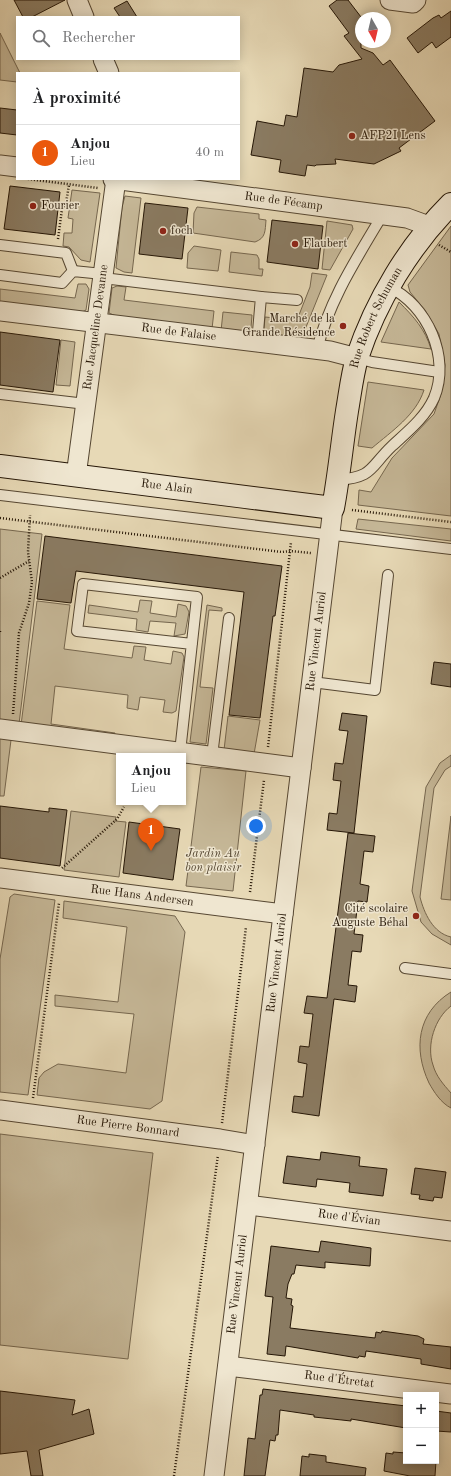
<!DOCTYPE html>
<html lang="fr">
<meta charset="utf-8">
<style>
:root{--surface:#fff;--page:#f6f6f6;--text:#202124;--muted:#757577;--line:#e0e0e0;--accent:#ea580c}
body{margin:0;font-family:"Old Standard TT",serif;background:var(--page);color:var(--text)}
.controls{position:absolute;right:12px;bottom:12px;display:grid;overflow:hidden;border-radius:0px;box-shadow:0 2px 10px #0003}
.controls button{width:36px;height:36px;display:grid;place-items:center;padding:0;border:0;border-bottom:1px solid var(--line);background:var(--surface);color:var(--text);font:20px sans-serif}
.compass{position:absolute;left:355px;top:12px;width:36px;height:36px;border-radius:50%;background:var(--surface);box-shadow:0 2px 10px #0003;rotate:172deg}
.you{position:absolute;left:256px;top:826px;width:14px;height:14px;margin:-10px;border:3px solid #fff;border-radius:50%;background:#1a73e8;box-shadow:0 0 0 6px #1a73e833}
.badge{display:grid;place-items:center;width:26px;height:26px;border-radius:50%;background:var(--accent);color:#fff;font-size:13px;font-weight:700}
.pin{position:absolute;translate:-50% -33px;filter:drop-shadow(0 1px 2px #0008)}
.pin::after{content:'';position:absolute;top:21px;width:14px;height:12px;background:inherit;clip-path:polygon(0 0,100% 0,50% 100%)}
.popup{position:absolute;left:116px;top:753px;width:70px;height:52px;box-sizing:border-box;display:grid;place-content:center;border-radius:0px;background:var(--surface);filter:drop-shadow(0 1px 3px #0005);font-size:13px;white-space:nowrap;color:var(--muted)}
.popup b{font-size:15px;color:var(--text)}
.popup::after{content:'';position:absolute;left:50%;top:100%;margin-left:-8px;border:8px solid transparent;border-top-color:var(--surface)}
.list{margin:0;padding:0;list-style:none}
h2{display:flex;justify-content:space-between;align-items:center;height:52px;margin:0;padding:0 16px;font-size:17px}
h2 small{font-size:13px;font-weight:400;color:var(--muted)}
.list li{display:grid;grid-template-columns:26px 1fr auto;gap:12px;align-items:center;box-sizing:border-box;height:56px;padding:0 16px;border-top:1px solid var(--line)}
.list b{display:block;font-size:15px;white-space:nowrap}
.list p{margin:0;font-size:13px;white-space:nowrap;color:var(--muted)}
.list em{font-size:13px;font-style:normal;color:var(--muted)}
.icon{flex:none;width:22px;height:22px;fill:none;stroke:currentColor;stroke-width:2;stroke-linecap:round;stroke-linejoin:round}
.map{position:relative;flex:none;width:451px;height:1476px;overflow:hidden}
.search{position:absolute;background:var(--surface);box-shadow:0 2px 10px #0003;left:16px;top:16px;width:224px;height:44px;display:flex;align-items:center;gap:10px;box-sizing:border-box;padding:0 14px;border-radius:0px;color:var(--muted);font-size:15px}
.panel{position:absolute;background:var(--surface);box-shadow:0 2px 10px #0003;left:16px;top:72px;width:224px;height:108px;border-radius:0px}
.map>svg:first-child{display:block}
.green{fill:#c6b898;stroke:#76674f}
.building{fill:#8a7b62;stroke:#251606}
.lines{fill:none;stroke-linecap:round;stroke-linejoin:round}
.lane-casing{stroke:#564732;stroke-width:12}
.street-casing{stroke:#564732;stroke-width:21}
.secondary-casing{stroke:#251606;stroke-width:24}
.path{stroke:#251606;stroke-width:2.5;stroke-dasharray:1 2;stroke-linecap:butt}
.lane{stroke:#efe6d0;stroke-width:10}
.street{stroke:#efe6d0;stroke-width:19}
.secondary{stroke:#efe6d0;stroke-width:22}
.poi-dot{fill:#8f2418;stroke:#efe6d0;stroke-width:1.5}
.labels{text-anchor:middle;dominant-baseline:central;stroke-width:3;stroke-linejoin:round;paint-order:stroke}
.poi-label{font-size:12px;fill:#251606;stroke:#efe6d0;text-anchor:start}
.street-label{font-size:12px;fill:#251606;stroke:#efe6d0}
.park-label{font-size:12px;font-style:italic;fill:#554732;stroke:#efe6d0}
</style>
<div class="map">
<svg width="451" height="1476" viewBox="0 0 451 1476">
<rect width="100%" height="100%" fill="#e7d9b6"/>
<filter id="stains"><feTurbulence type="fractalNoise" baseFrequency=".005" numOctaves="4"/><feColorMatrix values="0 0 0 0 .2 0 0 0 0 .09 0 0 0 0 .02 0 0 0 .5 -.17"/></filter>
<radialGradient id="worn" r=".72"><stop offset=".6" stop-color="#630" stop-opacity="0"/><stop offset="1" stop-color="#630" stop-opacity=".3"/></radialGradient>
<g class="green">
<polygon points="0,33 20,73 17,73 17,82 0,80"/>
<polygon points="72,190 100,193 90,262 81,260 69,247 63,246 64,233 72,233 73,219 68,218"/>
<polygon points="125,196 141,198 132,273 124,272 116,268 122,207"/>
<path d="M197 207 259 214V219L266 220C265 231 266 238 255 242L193 233 194 213Z"/>
<polygon points="327,221 352,225 353,229 330,270 322,269"/>
<polygon points="451,226 451,516 358,505 359,490 371,492 392,458 434,414 441,394 445,365 439,334 425,310 410,292 408,285"/>
<polygon points="194,246 221,250 218,271 187,268 188,253"/>
<polygon points="231,252 257,255 259,259 259,269 263,269 262,276 229,272"/>
<polygon points="312,273 327,275 304,332 303,341 268,335 264,329 265,317 297,320 310,287"/>
<polygon points="78,284 86,284 89,289 86,310 82,312 0,303 0,289 75,298"/>
<polygon points="117,286 126,287 124,300 214,311 212,329 116,316 109,313 112,288"/>
<path d="M399 302C414 317 425 329 431 349L381 342Z"/>
<polygon points="223,312 252,315 251,328 246,334 221,331"/>
<polygon points="61,340 75,342 70,386 56,385"/>
<path d="M368 382 424 390C416 415 392 431 372 448L358 446Z"/>
<polygon points="358,519 451,529 451,541 356,529"/>
<polygon points="0,529 42,534 19,724 0,721"/>
<polygon points="140,600 152,601 150,613 176,617 178,604 186,606 189,612 185,634 174,636 176,623 150,621 148,632 136,630 137,619 88,613 89,605 138,612"/>
<polygon points="37,601 70,605 64,649 132,658 134,646 146,647 144,660 171,664 173,651 182,653 184,657 176,711 172,713 163,712 165,700 140,697 138,710 127,708 128,695 55,686 51,724 115,733 114,737 21,725"/>
<polygon points="207,605 222,608 222,611 209,610 200,687 213,688 206,744 190,742"/>
<polygon points="228,716 260,720 254,754 224,750"/>
<polygon points="0,738 11,740 4,796 0,796"/>
<path d="M451 755V766L445 770 434 788 420 897C424 913 433 933 451 937V945L432 934 421 922 412 891 426 787 440 763Z"/>
<polygon points="201,767 246,771 233,891 186,886"/>
<polygon points="71,811 116,817 115,821 126,822 119,877 64,870"/>
<polygon points="451,816 451,900 441,899"/>
<polygon points="14,894 55,900 28,1095 0,1092 0,959 10,897"/>
<polygon points="64,901 175,916 185,932 162,1101 150,1109 37,1095 39,1078 44,1072 58,1064 126,1073 134,1014 55,1006 55,995 118,1002 127,927 63,918"/>
<path d="M451 992V1006C435 1018 426 1045 433 1065 436 1076 443 1084 451 1093V1108C441 1103 434 1092 429 1083 413 1049 417 1013 451 992Z"/>
<polygon points="0,1134 153,1153 128,1359 0,1345"/>
</g>
<g class="building">
<polygon points="14,0 65,0 32,17 23,17"/>
<polygon points="337,0 348,0 361,17 361,48 373,53 383,65 390,60 435,121 399,148 401,151 374,164 335,159 336,164 316,165 315,166 307,165 305,176 279,172 281,160 251,155 257,121 284,126 286,115 297,117 304,68 333,72 339,65 362,59 344,36 349,33 329,6"/>
<polygon points="127,1 137,17 120,17 114,8"/>
<polygon points="451,11 451,37 436,48 432,42 418,53 407,38 433,18 439,15 441,18"/>
<polygon points="0,108 17,110 17,135 0,133"/>
<polygon points="10,186 60,192 55,235 4,229"/>
<polygon points="145,203 188,208 182,259 139,254"/>
<polygon points="272,220 323,226 318,269 267,262"/>
<polygon points="0,332 60,340 53,392 0,385"/>
<polygon points="45,536 282,566 275,616 273,616 260,718 229,715 244,592 76,571 71,603 37,599"/>
<polygon points="434,662 451,664 451,687 431,684"/>
<polygon points="342,713 367,716 354,833 327,830 329,813 337,814 341,781 333,780 335,763 343,764 348,731 339,730"/>
<polygon points="0,806 49,812 49,808 67,810 60,866 0,858"/>
<polygon points="129,822 180,829 173,880 123,873"/>
<polygon points="348,833 375,836 373,852 364,851 362,868 360,884 369,886 367,902 358,901 356,918 354,934 363,935 361,952 352,951 348,985 357,986 355,1002 334,999 319,1116 292,1112 294,1096 303,1097 307,1064 298,1062 300,1046 309,1047 313,1014 304,1013 307,996 327,998"/>
<polygon points="321,1152 360,1157 359,1166 387,1169 383,1196 349,1192 350,1183 317,1179 316,1187 283,1183 287,1156 320,1160"/>
<polygon points="415,1168 446,1172 442,1198 434,1197 433,1201 419,1199 420,1195 411,1194"/>
<polygon points="321,1241 371,1248 370,1266 325,1262 325,1268 296,1265 294,1274 292,1274 288,1284 286,1298 292,1299 291,1305 293,1306 290,1328 375,1338 376,1332 381,1333 382,1331 418,1336 424,1339 423,1344 451,1347 451,1369 421,1364 421,1359 366,1351 365,1357 359,1356 358,1358 286,1346 285,1356 267,1354 273,1297 265,1296 271,1246 319,1252"/>
<polygon points="263,1389 406,1406 406,1428 351,1419 351,1421 314,1417 314,1415 280,1410 278,1435 276,1435 275,1441 270,1440 265,1476 244,1476 248,1438 255,1439 260,1395 262,1395"/>
<polygon points="0,1391 75,1400 72,1415 89,1409 94,1434 39,1450 43,1476 31,1476 27,1451 0,1454"/>
<polygon points="436,1411 451,1413 451,1432 436,1431"/>
<polygon points="393,1452 406,1453 406,1461 436,1461 435,1476 410,1476 384,1471 386,1453 393,1454"/>
<polygon points="309,1454 326,1456 326,1462 366,1468 365,1476 300,1476 302,1456 309,1457"/>
</g>
<g class="lines">
<g class="lane-casing">
<g id="lane">
<polyline points="0,245 66,253 73,271"/>
<polyline points="0,275 62,283 73,271 103,274"/>
<polyline points="103,278 261,297 257,343"/>
<polyline points="261,297 297,300"/>
<path d="M317 350C329 300 357 258 383 214"/>
<polyline points="357,358 372,362 439,372"/>
<polyline points="0,394 86,404"/>
<path d="M338 480C374 477 369 468 392 446 407 432 425 418 434 398 451 357 427 305 389 287"/>
<polyline points="0,495 451,549"/>
<polyline points="312,682 375,690 388,575"/>
<polyline points="180,752 197,597 83,584 77,631 192,644"/>
<polyline points="212,756 229,618"/>
<polyline points="405,968 451,974"/>
</g>
</g>
<g class="street-casing">
<g id="street">
<polyline points="77,0 84,17"/>
<polyline points="390,0 413,3 416,0"/>
<polyline points="103,59 109,73"/>
<polyline points="0,165 17,167"/>
<path id="s1" d="M113 179 407 218 429 226"/>
<path id="s2" d="M0 311 330 351 357 358"/>
<path id="s3" d="M76 476 116 179"/>
<polyline points="0,729 301,768"/>
<path id="s4" d="M0 878 283 914"/>
<path id="s5" d="M0 1110 220 1139 255 1145"/>
<path id="s6" d="M248 1205 451 1231"/>
<path id="s7" d="M228 1366 451 1394"/>
<path id="s8" d="M214 1476 333 508"/>
</g>
</g>
<g class="secondary-casing">
<g id="secondary">
<path id="s9" d="M0 466 333 508C339 476 342 443 347 411 350 394 352 375 357 358 376 301 409 246 451 204"/>
</g>
</g>
<g class="path">
<polyline points="28,179 98,188"/>
<polyline points="58,239 62,209 66,203 69,185"/>
<polyline points="439,245 451,252"/>
<polyline points="352,510 451,522"/>
<polyline points="0,518 282,552 290,551 311,553"/>
<polyline points="0,578 29,561"/>
<polyline points="0,631 0,633"/>
<polyline points="13,714 19,633 29,603 32,582 28,552 30,515"/>
<polyline points="268,747 291,542"/>
<polyline points="62,868 117,819 124,807"/>
<polyline points="250,892 264,780"/>
<polyline points="33,1098 59,903"/>
<polyline points="222,1123 246,927"/>
<polyline points="174,1476 218,1155"/>
</g>
<use href="#lane" class="lane"/>
<use href="#street" class="street"/>
<use href="#secondary" class="secondary"/>
</g>
<g class="poi-dot">
<circle cx="352" cy="136" r="4"/>
<circle cx="33" cy="206" r="4"/>
<circle cx="163" cy="231" r="4"/>
<circle cx="295" cy="244" r="4"/>
<circle cx="343" cy="326" r="4"/>
<circle cx="416" cy="916" r="4"/>
</g>
<g class="labels">
<g class="poi-label">
<text x="360" y="136">AFP2I Lens</text>
<text x="41" y="206">Fourier</text>
<text x="171" y="231">foch</text>
<text x="303" y="244">Flaubert</text>
<text x="335" y="319" text-anchor="end">Marché de la<tspan x="335" dy="14">Grande Résidence</tspan></text>
<text x="408" y="909" text-anchor="end">Cité scolaire<tspan x="408" dy="14">Auguste Béhal</tspan></text>
</g>
<g class="street-label">
<text stroke="none"><textPath href="#s1" startOffset="172">Rue de Fécamp</textPath></text>
<text stroke="none"><textPath href="#s9" startOffset="532">Rue Robert Schuman</textPath></text>
<text stroke="none"><textPath href="#s3" startOffset="150">Rue Jacqueline Devanne</textPath></text>
<text stroke="none"><textPath href="#s2" startOffset="180">Rue de Falaise</textPath></text>
<text stroke="none"><textPath href="#s9" startOffset="168">Rue Alain</textPath></text>
<text stroke="none"><textPath href="#s8" startOffset="841">Rue Vincent Auriol</textPath></text>
<text stroke="none"><textPath href="#s4" startOffset="143">Rue Hans Andersen</textPath></text>
<text stroke="none"><textPath href="#s8" startOffset="517">Rue Vincent Auriol</textPath></text>
<text stroke="none"><textPath href="#s5" startOffset="129">Rue Pierre Bonnard</textPath></text>
<text stroke="none"><textPath href="#s6" startOffset="102">Rue d'Évian</textPath></text>
<text stroke="none"><textPath href="#s8" startOffset="193">Rue Vincent Auriol</textPath></text>
<text stroke="none"><textPath href="#s7" startOffset="112">Rue d'Étretat</textPath></text>
</g>
<g class="park-label">
<text x="213" y="854">Jardin Au<tspan x="213" dy="14">bon plaisir</tspan></text>
</g>
</g>
<rect width="100%" height="100%" filter="url(#stains)"/>
<rect width="100%" height="100%" fill="url(#worn)"/>
</svg>
<div class="controls">
<button>+</button>
<button>−</button>
</div>
<svg class="compass" viewBox="-18 -18 36 36"><path d="M0-13l5 13h-10z" fill="#e53935"/><path d="M0 13l5-13h-10z" fill="#757577"/></svg>
<div class="you"></div>
<div class="pin badge" style="left:151px;top:851px">1</div>
<div class="popup"><b>Anjou</b>Lieu</div>
<div class="search"><svg class="icon" aria-label="search" viewBox="0 0 24 24"><circle cx="10" cy="10" r="6"/><path d="M15 15l6 6"/></svg>Rechercher</div>
<section class="panel">
<h2>À proximité<small></small></h2>
<ul class="list">
<li><span class="badge">1</span><div><b>Anjou</b><p>Lieu</p></div><em>40 m</em></li>
</ul>
</section>
</div>
